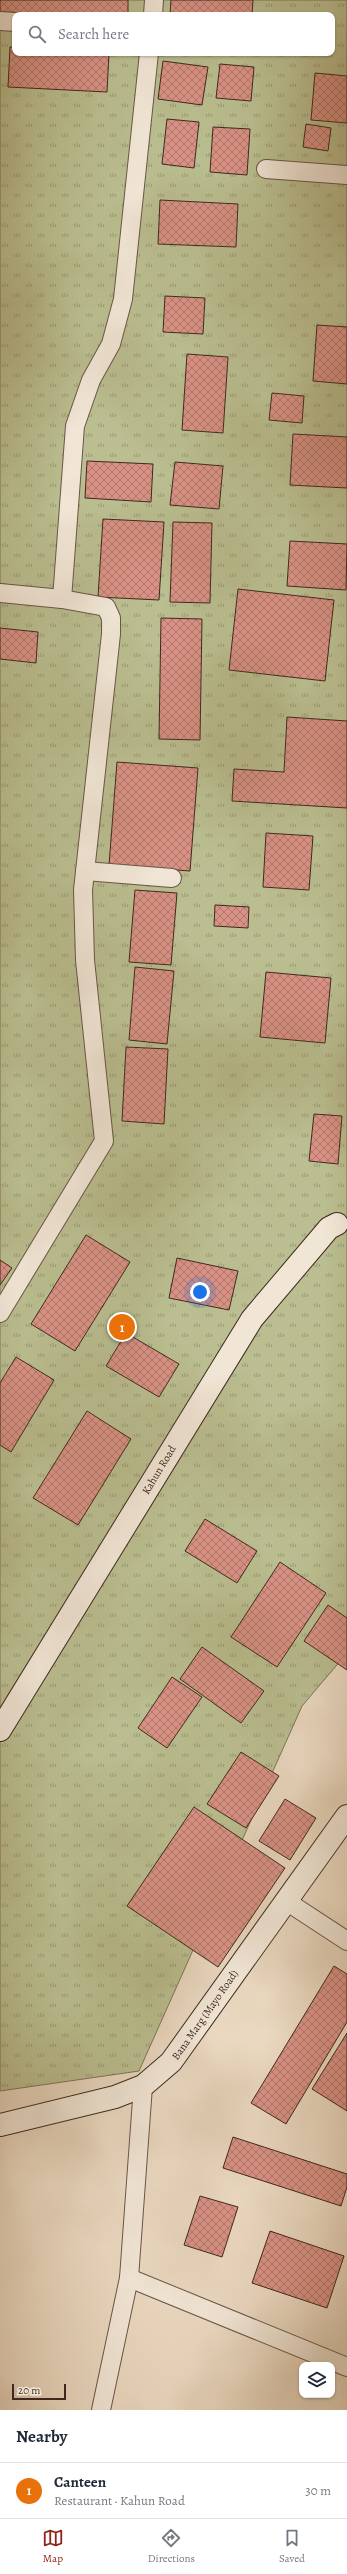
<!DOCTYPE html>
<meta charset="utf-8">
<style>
:root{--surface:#fff;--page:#f2f2f3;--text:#1f2937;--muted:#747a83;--line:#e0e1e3;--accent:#8f2418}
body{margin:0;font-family:Alegreya,serif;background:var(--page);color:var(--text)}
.controls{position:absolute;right:12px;bottom:12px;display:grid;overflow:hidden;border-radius:8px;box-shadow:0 1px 3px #0004}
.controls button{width:36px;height:36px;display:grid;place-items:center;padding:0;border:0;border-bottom:1px solid var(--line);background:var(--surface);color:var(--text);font:20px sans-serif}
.scale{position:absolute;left:12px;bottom:10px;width:54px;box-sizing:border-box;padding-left:4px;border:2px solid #3f291f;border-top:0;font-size:11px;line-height:14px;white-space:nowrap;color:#3f291f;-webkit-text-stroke:3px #f1e6d6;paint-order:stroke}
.you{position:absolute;left:200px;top:1292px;width:14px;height:14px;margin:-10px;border:3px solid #fff;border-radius:50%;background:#1a73e8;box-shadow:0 0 0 6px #1a73e833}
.badge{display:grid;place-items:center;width:26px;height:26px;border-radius:50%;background:var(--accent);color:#fff;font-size:13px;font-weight:700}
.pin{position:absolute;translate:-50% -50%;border:2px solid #fff;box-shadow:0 1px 4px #0006}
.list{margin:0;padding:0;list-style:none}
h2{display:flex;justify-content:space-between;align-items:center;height:52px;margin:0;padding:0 16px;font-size:17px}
h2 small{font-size:13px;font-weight:400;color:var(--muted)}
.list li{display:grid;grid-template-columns:26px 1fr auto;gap:12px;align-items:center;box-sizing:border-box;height:56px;padding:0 16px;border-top:1px solid var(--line)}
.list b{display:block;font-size:15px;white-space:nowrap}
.list p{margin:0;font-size:13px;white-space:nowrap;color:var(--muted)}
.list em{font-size:13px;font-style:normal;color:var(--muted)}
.icon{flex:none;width:22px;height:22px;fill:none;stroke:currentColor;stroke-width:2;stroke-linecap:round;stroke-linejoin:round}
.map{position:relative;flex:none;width:347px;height:2410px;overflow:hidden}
.search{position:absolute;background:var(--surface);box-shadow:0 1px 3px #0004;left:12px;right:12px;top:12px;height:44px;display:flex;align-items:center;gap:10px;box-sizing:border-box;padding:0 14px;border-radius:8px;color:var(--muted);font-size:15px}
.sheet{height:108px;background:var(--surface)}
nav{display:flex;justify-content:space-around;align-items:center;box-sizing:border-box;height:56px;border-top:1px solid var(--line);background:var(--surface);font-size:11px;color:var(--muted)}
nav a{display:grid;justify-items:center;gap:2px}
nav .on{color:var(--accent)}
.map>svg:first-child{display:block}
.grass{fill:url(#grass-tufts);stroke:#7c7458;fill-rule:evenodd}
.building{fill:url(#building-cross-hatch);stroke:#3f291f}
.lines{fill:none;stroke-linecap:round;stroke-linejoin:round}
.street-casing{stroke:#6a5547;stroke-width:20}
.secondary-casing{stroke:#3f291f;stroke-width:24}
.street{stroke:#f1e6d6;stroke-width:18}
.secondary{stroke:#f1e6d6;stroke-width:22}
.labels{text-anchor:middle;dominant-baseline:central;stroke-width:3;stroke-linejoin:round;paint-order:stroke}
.street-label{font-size:11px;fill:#3f291f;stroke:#f1e6d6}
</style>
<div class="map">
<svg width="347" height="2410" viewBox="0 0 347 2410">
<defs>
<pattern id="grass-tufts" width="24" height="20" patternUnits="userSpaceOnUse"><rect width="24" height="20" fill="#babe90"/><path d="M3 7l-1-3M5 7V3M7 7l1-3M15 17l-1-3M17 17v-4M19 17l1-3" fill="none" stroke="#999a75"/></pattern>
<pattern id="building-cross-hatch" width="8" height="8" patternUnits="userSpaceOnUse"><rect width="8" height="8" fill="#d99285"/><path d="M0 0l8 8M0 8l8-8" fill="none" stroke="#b1776c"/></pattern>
</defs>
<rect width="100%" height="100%" fill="#ead8c0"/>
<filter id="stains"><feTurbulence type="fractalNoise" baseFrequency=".005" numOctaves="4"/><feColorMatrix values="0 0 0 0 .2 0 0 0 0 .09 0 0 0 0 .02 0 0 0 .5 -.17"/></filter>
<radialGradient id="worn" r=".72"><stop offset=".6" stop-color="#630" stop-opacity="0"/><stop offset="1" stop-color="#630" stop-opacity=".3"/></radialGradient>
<path class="grass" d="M0 0H347V1653L302 1706 139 2071 0 2091ZM15 15H332V53H15Z"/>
<g class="building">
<polygon points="0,0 128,0 128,15 0,12"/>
<polygon points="171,0 253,0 252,15 170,15"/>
<polygon points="10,47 15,47 15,53 109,53 107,92 8,87"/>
<polygon points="163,61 208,67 202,105 158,99"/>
<polygon points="220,64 254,67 251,101 216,98"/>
<polygon points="315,73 347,76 347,123 311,120"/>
<polygon points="167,119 199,122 194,168 162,164"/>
<polygon points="306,124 331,128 328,151 303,147"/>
<polygon points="213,127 250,129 247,175 210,172"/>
<polygon points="160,200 238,204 236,247 158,244"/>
<polygon points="165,296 205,298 203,334 163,332"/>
<polygon points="317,325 347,327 347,384 313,381"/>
<polygon points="187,354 228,357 223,433 182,430"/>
<polygon points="272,393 304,396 302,423 269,420"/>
<polygon points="293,434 347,437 347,488 290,485"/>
<polygon points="87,461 153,464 151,502 85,498"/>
<polygon points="175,462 223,466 219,509 170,505"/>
<polygon points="103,519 164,522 159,600 98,597"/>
<polygon points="173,522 212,523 210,603 170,602"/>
<polygon points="290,541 347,544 346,590 287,586"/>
<polygon points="238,589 334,600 325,681 229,670"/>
<polygon points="161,618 202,619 200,740 159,739"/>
<polygon points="0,628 38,632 36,663 0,659"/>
<polygon points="287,717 347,721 347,808 232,801 234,769 284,772"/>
<polygon points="117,762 198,768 190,871 109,865"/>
<polygon points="266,833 313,836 309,890 263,887"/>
<polygon points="135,890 177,893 171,965 129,962"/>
<polygon points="215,905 249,907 248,928 214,926"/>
<polygon points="135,967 174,971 167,1044 129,1040"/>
<polygon points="266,972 331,978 325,1043 260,1037"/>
<polygon points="126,1047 168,1049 164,1124 122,1121"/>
<polygon points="314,1114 342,1116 338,1164 309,1161"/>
<polygon points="86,1235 130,1262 75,1351 31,1324"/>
<polygon points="177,1258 238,1271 229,1310 169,1298"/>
<polygon points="0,1260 12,1268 0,1285"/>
<polygon points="126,1333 179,1364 159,1397 106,1366"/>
<polygon points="16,1357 54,1380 11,1452 0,1445 0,1383"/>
<polygon points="87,1411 131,1439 78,1525 33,1498"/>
<polygon points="205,1519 257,1551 237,1583 185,1551"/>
<polygon points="280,1562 326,1593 277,1667 231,1637"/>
<polygon points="328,1605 347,1618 347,1670 304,1641"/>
<polygon points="202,1647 264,1691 241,1723 180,1679"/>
<polygon points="172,1677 202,1697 167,1748 138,1728"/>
<polygon points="241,1752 279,1776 246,1828 207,1804"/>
<polygon points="285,1799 316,1818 290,1860 259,1841"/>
<polygon points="194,1807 285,1868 218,1967 127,1906"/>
<polygon points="334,1966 347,1974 347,2022 286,2124 251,2103"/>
<polygon points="347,2033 347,2111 312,2089"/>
<polygon points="233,2137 347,2174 347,2187 341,2206 223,2168"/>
<polygon points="200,2196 238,2207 222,2257 184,2245"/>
<polygon points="270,2231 344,2256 327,2308 252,2283"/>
</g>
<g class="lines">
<g class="street-casing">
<g id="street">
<polyline points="153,15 154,0"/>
<polyline points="0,21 15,22"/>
<polyline points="266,169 347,175"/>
<polyline points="0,593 62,599 106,607 111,618 111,634 83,890 85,960 104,1141 0,1313"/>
<polyline points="62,599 75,426 91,380 111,344 123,299 149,53"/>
<polyline points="85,871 172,878"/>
<polyline points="286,1901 347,1941"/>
<polyline points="129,2278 347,2367"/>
<polyline points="101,2410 129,2278 143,2086"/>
</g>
</g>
<g class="secondary-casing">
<g id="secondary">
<polyline points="0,1730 252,1319 329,1228 337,1224"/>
<polyline points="0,2125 115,2097 143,2086 171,2062 347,1816"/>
</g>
</g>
<use href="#street" class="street"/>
<use href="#secondary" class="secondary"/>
</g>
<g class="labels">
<g class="street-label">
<text transform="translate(159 1470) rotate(-59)">Kahun Road</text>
<text transform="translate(205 2015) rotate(-55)">Bana Marg (Mayo Road)</text>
</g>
</g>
<rect width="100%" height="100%" filter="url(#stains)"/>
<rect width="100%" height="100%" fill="url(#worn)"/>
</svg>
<div class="controls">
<button><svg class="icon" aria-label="layers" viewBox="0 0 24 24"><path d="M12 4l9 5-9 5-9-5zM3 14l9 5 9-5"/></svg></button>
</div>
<div class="scale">20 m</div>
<div class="you"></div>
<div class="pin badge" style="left:122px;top:1327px;background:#e8710a">1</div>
<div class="search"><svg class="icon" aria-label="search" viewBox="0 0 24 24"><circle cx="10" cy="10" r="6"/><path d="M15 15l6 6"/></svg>Search here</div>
</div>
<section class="sheet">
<h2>Nearby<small></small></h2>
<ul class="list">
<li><span class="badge" style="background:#e8710a">1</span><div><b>Canteen</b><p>Restaurant · Kahun Road</p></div><em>30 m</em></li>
</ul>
</section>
<nav>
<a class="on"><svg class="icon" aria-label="map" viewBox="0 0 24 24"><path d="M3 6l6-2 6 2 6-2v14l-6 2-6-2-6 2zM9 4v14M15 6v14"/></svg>Map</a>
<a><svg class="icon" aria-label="directions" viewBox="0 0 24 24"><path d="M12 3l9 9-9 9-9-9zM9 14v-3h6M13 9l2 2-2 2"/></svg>Directions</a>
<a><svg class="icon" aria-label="saved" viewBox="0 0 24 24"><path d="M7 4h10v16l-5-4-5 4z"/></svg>Saved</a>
</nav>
